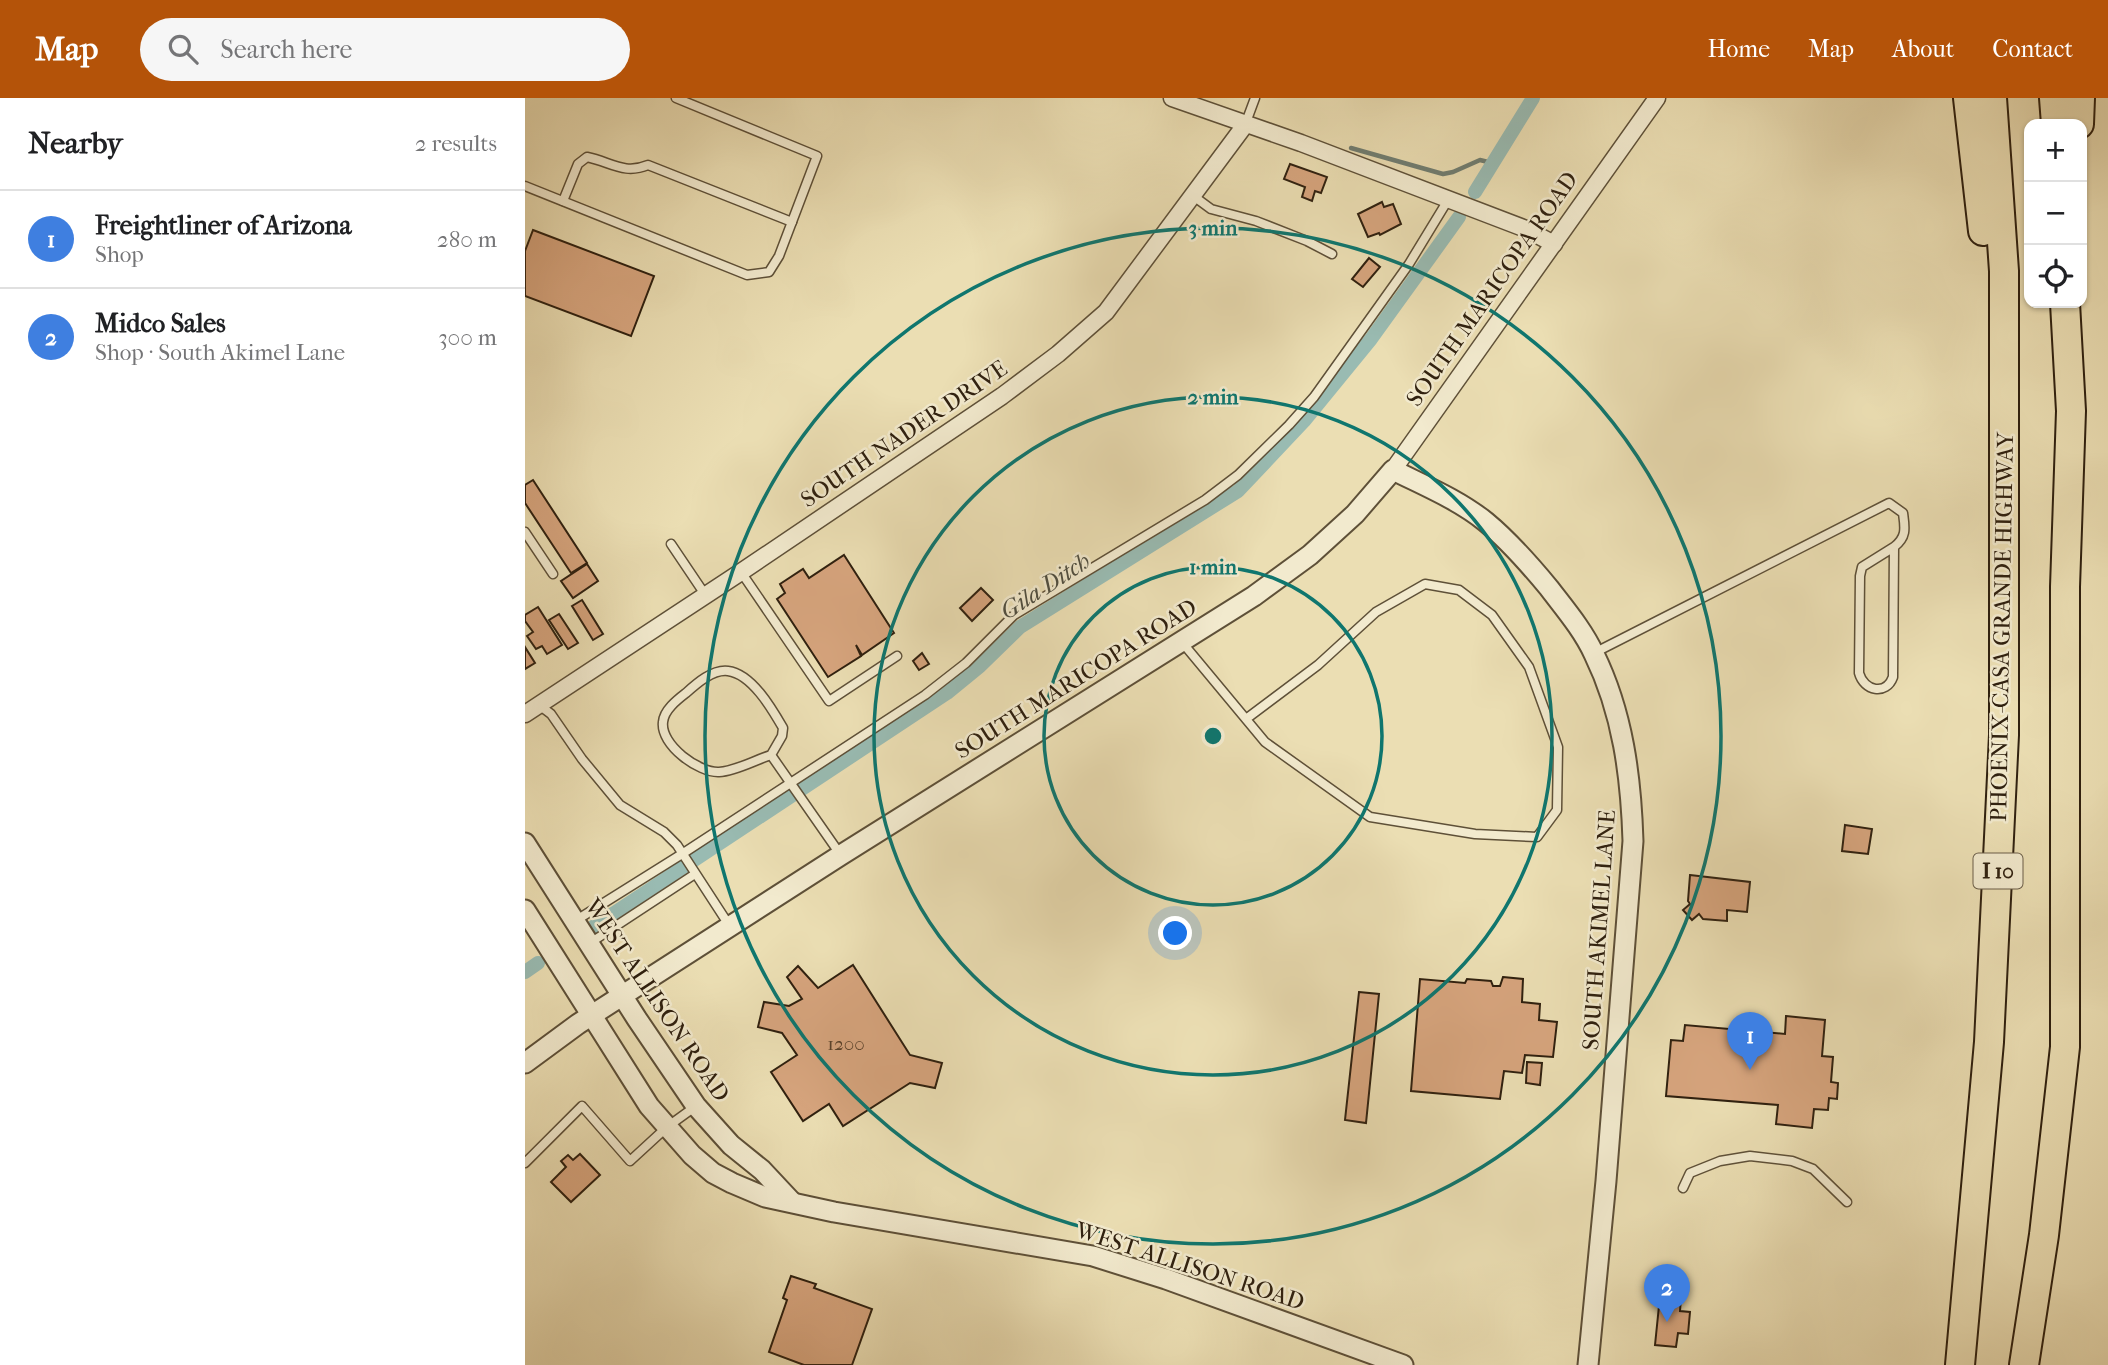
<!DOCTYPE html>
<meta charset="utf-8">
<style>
:root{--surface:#fff;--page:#f6f6f6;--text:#202124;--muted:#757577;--line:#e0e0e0;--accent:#b45309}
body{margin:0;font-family:"IM FELL French Canon",serif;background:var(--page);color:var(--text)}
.controls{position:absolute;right:21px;top:21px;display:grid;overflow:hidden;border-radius:14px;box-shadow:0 2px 5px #0004}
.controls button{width:63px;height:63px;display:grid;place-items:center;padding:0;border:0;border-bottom:2px solid var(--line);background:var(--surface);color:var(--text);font:35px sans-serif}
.you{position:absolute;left:651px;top:836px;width:24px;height:24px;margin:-18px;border:5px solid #fff;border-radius:50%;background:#1a73e8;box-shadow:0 0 0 10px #1a73e833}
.badge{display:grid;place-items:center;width:46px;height:46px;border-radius:50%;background:var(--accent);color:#fff;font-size:23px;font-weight:700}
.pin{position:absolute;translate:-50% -58px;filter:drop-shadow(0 2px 4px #0008)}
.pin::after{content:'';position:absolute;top:37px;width:24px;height:21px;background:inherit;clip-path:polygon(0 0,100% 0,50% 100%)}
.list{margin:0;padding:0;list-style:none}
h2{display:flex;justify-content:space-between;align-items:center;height:91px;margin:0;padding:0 28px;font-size:30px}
h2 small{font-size:23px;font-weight:400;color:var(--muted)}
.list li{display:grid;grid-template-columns:46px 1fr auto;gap:21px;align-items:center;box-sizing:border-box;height:98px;padding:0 28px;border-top:2px solid var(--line)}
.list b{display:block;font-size:26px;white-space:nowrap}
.list p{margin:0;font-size:23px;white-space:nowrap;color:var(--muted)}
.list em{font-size:23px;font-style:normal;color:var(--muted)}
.icon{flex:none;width:38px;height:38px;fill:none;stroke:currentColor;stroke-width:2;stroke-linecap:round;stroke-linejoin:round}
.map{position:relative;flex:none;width:1583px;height:1267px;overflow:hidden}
header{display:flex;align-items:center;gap:42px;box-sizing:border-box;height:98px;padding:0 35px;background:var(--accent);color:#fff}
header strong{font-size:33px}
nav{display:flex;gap:38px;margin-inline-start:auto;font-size:24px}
.search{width:490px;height:63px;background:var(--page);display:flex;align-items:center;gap:18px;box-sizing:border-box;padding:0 24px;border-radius:38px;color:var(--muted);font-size:26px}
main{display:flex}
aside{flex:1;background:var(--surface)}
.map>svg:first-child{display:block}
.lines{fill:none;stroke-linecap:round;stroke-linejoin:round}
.stream{stroke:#6f7d71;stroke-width:4.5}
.canal{stroke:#99bbb2;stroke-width:14}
.building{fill:#d6a47d;stroke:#2f200f;stroke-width:2}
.service-casing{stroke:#5e5038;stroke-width:11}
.minor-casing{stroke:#5e5038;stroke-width:19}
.tertiary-casing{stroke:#5e5038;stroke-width:23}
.motorway-casing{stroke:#2f200f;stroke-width:32}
.service{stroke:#f2eace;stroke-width:8}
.minor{stroke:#f2eace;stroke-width:16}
.tertiary{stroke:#f2eace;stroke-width:19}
.motorway{stroke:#ebdeb3;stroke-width:28}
.ring{fill:none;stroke:#0f766e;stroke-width:3.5}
.labels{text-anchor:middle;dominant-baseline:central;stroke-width:5;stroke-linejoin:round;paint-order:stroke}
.number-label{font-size:19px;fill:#59412a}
.shield{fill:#f2eace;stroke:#6a5d48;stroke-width:2}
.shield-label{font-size:21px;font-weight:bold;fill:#2f200f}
.street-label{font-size:23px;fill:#2f200f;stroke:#f2eace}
.water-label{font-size:24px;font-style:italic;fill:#4f4e40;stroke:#f2eace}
.centre{fill:#0f766e;stroke:#f2eace;stroke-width:3.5}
.ring-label{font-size:21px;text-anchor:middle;font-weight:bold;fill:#0f766e;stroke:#f2eace;stroke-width:5;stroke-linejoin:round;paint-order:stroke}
</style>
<header>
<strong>Map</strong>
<div class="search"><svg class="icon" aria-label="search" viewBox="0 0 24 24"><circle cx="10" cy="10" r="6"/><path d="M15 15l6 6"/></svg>Search here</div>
<nav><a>Home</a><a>Map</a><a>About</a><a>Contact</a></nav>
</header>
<main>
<aside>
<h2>Nearby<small>2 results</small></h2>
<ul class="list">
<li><span class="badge" style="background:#3f7fe0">1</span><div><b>Freightliner of Arizona</b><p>Shop</p></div><em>280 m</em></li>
<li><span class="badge" style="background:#3f7fe0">2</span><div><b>Midco Sales</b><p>Shop · South Akimel Lane</p></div><em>300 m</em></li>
</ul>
</aside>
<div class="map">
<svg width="1583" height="1267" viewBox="0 0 1583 1267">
<rect width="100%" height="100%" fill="#ebdeb3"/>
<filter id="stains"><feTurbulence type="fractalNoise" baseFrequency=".00286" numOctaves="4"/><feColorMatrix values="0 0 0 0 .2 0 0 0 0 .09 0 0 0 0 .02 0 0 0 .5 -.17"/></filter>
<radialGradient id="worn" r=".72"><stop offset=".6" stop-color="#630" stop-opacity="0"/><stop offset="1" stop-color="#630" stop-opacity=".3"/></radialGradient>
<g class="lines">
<polyline class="stream" points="826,50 918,76 928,74 955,62 967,65"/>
<g class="canal">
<polyline points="950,94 1008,0"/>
<polyline points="68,829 422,595 455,568 495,529 713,393 779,323 846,241 934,119"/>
<polyline points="0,874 13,865"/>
</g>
</g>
<g class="building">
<polygon points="765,66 802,79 796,95 790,93 787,103 777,99 780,89 759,81"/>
<polygon points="857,104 859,109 868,106 876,126 855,137 854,135 843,139 833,116"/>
<polygon points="8,132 129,178 106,238 0,198 0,153"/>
<polygon points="844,160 855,169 838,189 827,181"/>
<polygon points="8,382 62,465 46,475 0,405 0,387"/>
<polygon points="319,457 369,535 337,557 331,547 336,558 303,579 252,501 260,495 255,486 278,471 284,480"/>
<polygon points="62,466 73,483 48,500 36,483"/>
<polygon points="456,490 468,502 447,523 435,510"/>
<polygon points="57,502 78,536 68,542 47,508"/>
<polygon points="13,509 37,547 22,556 17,548 11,551 2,538 8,534 0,523 0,517"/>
<polygon points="34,516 53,545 43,551 24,522"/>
<polygon points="0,549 10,565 0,571"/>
<polygon points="397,555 404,566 394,572 388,563"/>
<polygon points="1320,727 1347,731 1343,756 1317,753"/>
<polygon points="1165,777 1225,784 1222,814 1202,812 1202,823 1178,821 1174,816 1167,822 1158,812 1165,806 1163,803"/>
<polygon points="328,867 385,957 417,965 410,990 385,985 318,1028 304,1006 278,1023 246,974 272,957 257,935 233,929 239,904 264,908 277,901 262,879 273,868 293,890"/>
<polygon points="978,879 998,881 997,904 1015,906 1014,922 1032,924 1028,959 1000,957 997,975 979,973 975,1001 886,993 895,881 940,885 942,881 966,883 968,888 975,888"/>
<polygon points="834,894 854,896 841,1025 820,1022"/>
<polygon points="1261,918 1300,922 1297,958 1308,959 1306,984 1313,985 1312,1001 1304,1000 1303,1012 1289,1011 1287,1030 1251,1026 1253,1007 1141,998 1146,942 1158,943 1160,927 1260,936"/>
<polygon points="1002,964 1017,965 1015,987 1001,985"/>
<polygon points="55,1056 75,1077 46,1104 26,1084 41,1069 36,1063 43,1057 48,1062"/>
<polygon points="266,1178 291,1186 289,1190 347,1211 327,1267 279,1267 244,1254 262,1202 258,1200"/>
<polygon points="1135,1198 1156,1200 1155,1213 1165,1214 1163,1236 1153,1235 1151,1249 1130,1247"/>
</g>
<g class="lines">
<g class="service-casing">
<g id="service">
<polyline points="720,27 730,0"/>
<polyline points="0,88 222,177 244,174 254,158 292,58 151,0"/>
<polyline points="667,97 686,111 731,123 782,143 807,156"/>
<path d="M38 103 53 66 62 59C86 64 99 77 123 67L267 124"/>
<polyline points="0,434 28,476"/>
<polyline points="146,446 181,498"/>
<polyline points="216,474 304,603 372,558"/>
<polyline points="656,543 740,644 845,719 950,736 1012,739 1032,712 1033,649 1004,569 967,517 934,492 900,486 851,514 793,567 721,621"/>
<path d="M1069 555 1364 405 1378 415C1380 430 1382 439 1369 449L1368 579C1361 598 1339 593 1334 575L1335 478 1337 469 1369 449"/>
<polyline points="14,607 26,616 57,661 95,707 139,734 152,747 204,827"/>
<path d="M246 657 257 638 258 630C247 611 227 576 203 573 188 571 172 585 161 595 152 602 139 612 138 624 135 647 174 675 194 674 211 673 230 662 246 657L315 756"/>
<polyline points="50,823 157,756 400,597 441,565 489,517 680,402 713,377 764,327 789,299 884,166 923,102"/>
<polyline points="65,845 170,776"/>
<polyline points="0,1065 57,1008 105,1063 142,1029 171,1008"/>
<polyline points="1158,1090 1165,1075 1195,1063 1225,1058 1267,1063 1288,1071 1322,1104"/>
</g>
</g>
<g class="minor-casing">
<g id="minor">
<polyline points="647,0 776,45 1001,131 1029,146"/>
<polyline points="868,372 1132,0"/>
<polyline points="0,616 216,474 477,298 533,256 581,214 720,27"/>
</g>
</g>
<g class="tertiary-casing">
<g id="tertiary">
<polyline points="0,745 112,921 171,1008 206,1047 237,1072 266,1103"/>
<polyline points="0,812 124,1008 167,1057 188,1075 207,1085 240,1099 309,1114 568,1158 641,1181 878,1267"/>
<path d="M0 965 53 926 316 757 729 498 785 457 830 416 868 372C900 388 934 402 961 424 984 443 1005 467 1024 490 1040 511 1058 532 1069 556 1098 615 1106 679 1108 743L1081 1083 1063 1267"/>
</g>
</g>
<g class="motorway-casing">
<g id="motorway">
<polyline points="1443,0 1458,133"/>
<polyline points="1529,0 1531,26"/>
<polyline points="1554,26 1555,0"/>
<polyline points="1435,1267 1464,944 1479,637 1479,173 1467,0"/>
<polyline points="1499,1267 1519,1137 1540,949 1540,489 1546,313 1540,205"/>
</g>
</g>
<use href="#service" class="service"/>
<use href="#minor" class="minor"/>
<use href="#tertiary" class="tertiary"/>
<use href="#motorway" class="motorway"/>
</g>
<g class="ring">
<circle cx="688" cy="638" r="169"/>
<circle cx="688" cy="638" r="339"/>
<circle cx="688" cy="638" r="508"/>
</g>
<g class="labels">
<g class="number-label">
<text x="321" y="946">1200</text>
</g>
<rect class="shield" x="1448.5" y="755.5" width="49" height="35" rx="5"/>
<g class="shield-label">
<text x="1473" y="773">I 10</text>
</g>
<g class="street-label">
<text transform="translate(967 191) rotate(-55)">SOUTH MARICOPA ROAD</text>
<text transform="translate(379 336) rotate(-34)">SOUTH NADER DRIVE</text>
<text transform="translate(1477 529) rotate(-89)">PHOENIX-CASA GRANDE HIGHWAY</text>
<text transform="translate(551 581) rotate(-32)">SOUTH MARICOPA ROAD</text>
<text transform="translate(1074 832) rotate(-86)">SOUTH AKIMEL LANE</text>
<text transform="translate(132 902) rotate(56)">WEST ALLISON ROAD</text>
<text transform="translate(665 1168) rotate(18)">WEST ALLISON ROAD</text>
</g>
<g class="water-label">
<text transform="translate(520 488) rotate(-33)">Gila Ditch</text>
</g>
</g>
<circle cx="688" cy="638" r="10" class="centre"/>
<g class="ring-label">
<text x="688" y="137">3 min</text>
<text x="688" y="306">2 min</text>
<text x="688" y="476">1 min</text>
</g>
<rect width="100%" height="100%" filter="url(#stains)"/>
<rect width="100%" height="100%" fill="url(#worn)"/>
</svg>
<div class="controls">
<button>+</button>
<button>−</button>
<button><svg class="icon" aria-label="locate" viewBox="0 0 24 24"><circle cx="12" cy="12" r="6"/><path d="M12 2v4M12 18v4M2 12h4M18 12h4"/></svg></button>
</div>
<div class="you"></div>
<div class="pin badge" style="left:1225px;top:972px;background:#3f7fe0">1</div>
<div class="pin badge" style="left:1142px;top:1224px;background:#3f7fe0">2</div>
</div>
</main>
